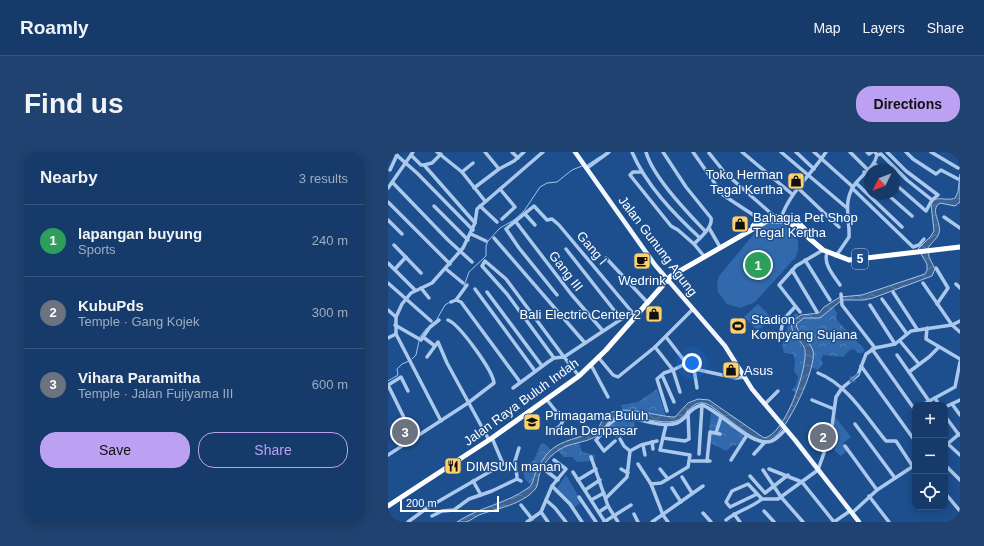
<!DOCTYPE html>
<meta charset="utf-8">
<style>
:root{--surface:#163b6a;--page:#1f4270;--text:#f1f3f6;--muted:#9eadc1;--line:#35557e;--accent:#bca0f2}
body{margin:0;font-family:Arial,sans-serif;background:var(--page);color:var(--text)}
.controls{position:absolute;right:12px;bottom:12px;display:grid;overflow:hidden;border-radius:8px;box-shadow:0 2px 10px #0003}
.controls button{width:36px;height:36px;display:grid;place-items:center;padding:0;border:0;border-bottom:1px solid var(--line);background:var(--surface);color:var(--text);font:20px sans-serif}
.compass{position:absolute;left:476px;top:12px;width:36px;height:36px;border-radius:50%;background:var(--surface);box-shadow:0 2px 10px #0003;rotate:227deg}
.scale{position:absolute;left:12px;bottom:10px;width:99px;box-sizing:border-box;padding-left:4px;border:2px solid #fff;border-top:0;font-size:11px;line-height:14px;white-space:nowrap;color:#fff;-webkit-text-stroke:3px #1d4f8e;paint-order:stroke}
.you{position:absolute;left:304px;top:211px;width:14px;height:14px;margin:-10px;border:3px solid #fff;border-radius:50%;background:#1a73e8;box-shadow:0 0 0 6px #1a73e833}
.badge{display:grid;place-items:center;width:26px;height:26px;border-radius:50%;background:var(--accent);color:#fff;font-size:13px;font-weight:700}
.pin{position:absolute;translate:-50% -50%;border:2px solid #fff;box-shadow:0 1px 4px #0006}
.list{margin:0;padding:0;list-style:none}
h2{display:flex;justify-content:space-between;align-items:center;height:52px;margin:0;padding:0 16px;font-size:17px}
h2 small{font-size:13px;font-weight:400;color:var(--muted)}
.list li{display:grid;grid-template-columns:26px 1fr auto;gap:12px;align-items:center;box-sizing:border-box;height:72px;padding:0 16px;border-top:1px solid var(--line)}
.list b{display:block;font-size:15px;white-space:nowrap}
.list p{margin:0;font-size:13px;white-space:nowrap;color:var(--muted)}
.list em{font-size:13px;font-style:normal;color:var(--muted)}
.actions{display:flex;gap:8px;padding:12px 16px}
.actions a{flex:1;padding:9px 0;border:1px solid var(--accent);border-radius:16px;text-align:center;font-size:14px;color:var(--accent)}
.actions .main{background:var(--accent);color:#111}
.icon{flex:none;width:22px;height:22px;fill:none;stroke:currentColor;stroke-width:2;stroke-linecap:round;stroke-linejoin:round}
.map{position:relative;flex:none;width:572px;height:370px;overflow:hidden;border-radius:16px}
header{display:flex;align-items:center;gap:24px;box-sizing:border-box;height:56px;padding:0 20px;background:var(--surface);border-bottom:1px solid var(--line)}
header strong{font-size:19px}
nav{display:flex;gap:22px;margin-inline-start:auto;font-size:14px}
.intro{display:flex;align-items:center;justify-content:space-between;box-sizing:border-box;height:96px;padding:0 24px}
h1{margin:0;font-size:28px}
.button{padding:10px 18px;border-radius:16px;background:var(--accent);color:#111;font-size:14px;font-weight:700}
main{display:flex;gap:24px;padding:0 24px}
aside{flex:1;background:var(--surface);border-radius:16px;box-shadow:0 2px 10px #0003}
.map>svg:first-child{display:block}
.grass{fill:#3169ac}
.forest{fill:url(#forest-crowns)}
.water{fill:url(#water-waves);stroke:#9fc4ef}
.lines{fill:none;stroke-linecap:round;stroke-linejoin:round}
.stream{stroke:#9fc4ef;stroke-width:1}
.minor{stroke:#abc9ed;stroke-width:3.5}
.major{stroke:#f2f7ff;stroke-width:4.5}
.highway{stroke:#fff;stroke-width:5}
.oneway{stroke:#4874aa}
.labels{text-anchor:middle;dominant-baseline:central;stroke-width:3;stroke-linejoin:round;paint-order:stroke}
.shield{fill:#1d4f8e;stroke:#bbcadd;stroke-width:1}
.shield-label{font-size:12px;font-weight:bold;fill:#fff}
.poi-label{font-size:13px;fill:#fff;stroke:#1d4f8e;text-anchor:start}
.street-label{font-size:13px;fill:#fff;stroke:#1d4f8e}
</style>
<header>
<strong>Roamly</strong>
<nav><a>Map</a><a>Layers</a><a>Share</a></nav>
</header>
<div class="intro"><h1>Find us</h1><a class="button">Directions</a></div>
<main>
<aside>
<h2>Nearby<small>3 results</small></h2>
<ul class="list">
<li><span class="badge" style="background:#2e9e5b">1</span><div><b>lapangan buyung</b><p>Sports</p></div><em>240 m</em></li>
<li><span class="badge" style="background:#6b7280">2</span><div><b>KubuPds</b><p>Temple · Gang Kojek</p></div><em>300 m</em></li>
<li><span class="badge" style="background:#6b7280">3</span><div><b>Vihara Paramitha</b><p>Temple · Jalan Fujiyama III</p></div><em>600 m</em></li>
</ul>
<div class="actions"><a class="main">Save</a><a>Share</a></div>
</aside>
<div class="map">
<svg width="572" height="370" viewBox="0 0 572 370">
<defs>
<pattern id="forest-crowns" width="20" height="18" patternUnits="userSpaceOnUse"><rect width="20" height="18" fill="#3169ac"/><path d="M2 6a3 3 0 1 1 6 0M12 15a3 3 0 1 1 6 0" fill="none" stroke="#5080b8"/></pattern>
<pattern id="water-waves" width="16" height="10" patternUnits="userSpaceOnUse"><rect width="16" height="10" fill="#3e628f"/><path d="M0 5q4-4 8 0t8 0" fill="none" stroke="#5b7aa0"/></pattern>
</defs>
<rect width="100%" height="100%" fill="#1d4f8e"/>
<g class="grass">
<polygon points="382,70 395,71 405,78 410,89 410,99 407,106 367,150 352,156 339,152 330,140 329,132 331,124 371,76"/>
<polygon points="370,152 384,166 370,179 356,165"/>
<path d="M447 265 463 285 455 291 460 298 453 304 446 298 450 287 444 286C446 279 445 273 447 265Z"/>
<polygon points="178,323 194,350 184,357 176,347 166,340"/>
</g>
<g class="forest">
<path d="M445 155 449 161 448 167 477 198 474 201H470L466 197 462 198 455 205 435 203 433 207 435 212 430 218 423 215C428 185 413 193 408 172L416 166H432Z"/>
<polygon points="408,161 411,164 405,169 403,173 417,200 416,214 408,241 404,238 408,233 410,225 406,218 407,209 405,202 396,201 394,193 398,186 400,170"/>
<polygon points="269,237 278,264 235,259 233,253 250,250"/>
<path d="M324 255 358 281 351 293 344 294 338 299 321 290C320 288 323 258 324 255Z"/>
<polygon points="238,264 247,265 246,279 228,286 225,278 217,273 225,266"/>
<polygon points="191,290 194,300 207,303 207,306 203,309 189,310 184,305 175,305 170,298"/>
<polygon points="153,291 157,292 163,298 153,310 143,334 137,327 135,317 146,308"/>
</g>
<path class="water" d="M572 22V50L567 54 552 51C541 58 554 70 551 81 550 86 543 91 540 96L541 105 547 117 544 124 485 146 476 148H454L432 166H416L408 172C410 183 422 188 425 199 429 216 399 279 383 288 368 296 332 257 319 252 302 246 300 266 287 269 275 273 246 263 229 265 219 266 217 278 210 283 200 291 182 290 171 298 161 304 154 314 151 324 150 328 150 332 148 336 135 353 109 356 91 363 87 365 82 369 78 370 75 370 71 370 69 370 91 355 118 352 140 336 146 332 145 326 148 320 151 312 157 304 163 298 174 288 192 286 205 280 214 276 212 267 220 262 236 252 269 265 287 265L300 251 310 247 321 248 376 286C397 283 419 218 417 199 416 189 399 181 405 169L413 163 431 161 436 155 452 145 474 143 537 122 539 118V112L530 97 543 84 546 79 543 52C548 42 559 50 567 46L570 40Z"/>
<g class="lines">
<g class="stream">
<polyline points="199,13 213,4"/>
<polyline points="76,134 81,120 98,104 98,94 100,89 112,76 126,68 136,59 152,35 159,31 169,30 184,18 194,14"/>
<polyline points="49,167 57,153 62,150"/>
<polyline points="31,186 39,176"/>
<polyline points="24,207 28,203 31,189"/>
<polyline points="0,229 10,223 9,217 14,212 21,209"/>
<polyline points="571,370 572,367"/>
</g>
<g class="minor">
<polyline points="5,0 29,21 85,78"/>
<polyline points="49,0 74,20 97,49"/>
<polyline points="97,0 111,17"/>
<polyline points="124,0 130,6"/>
<path d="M244 0C258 33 286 62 312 86"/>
<path d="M258 0C265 25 299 60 317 79"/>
<path d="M275 0 298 35 323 66C325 75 312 86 306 92L316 104"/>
<polyline points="305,0 335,43 373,68"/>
<polyline points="354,0 404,42"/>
<polyline points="393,0 459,56"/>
<polyline points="408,0 426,17"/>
<polyline points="426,0 465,35"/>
<polyline points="462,0 480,18"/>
<polyline points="479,0 481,2 484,0"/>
<polyline points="499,0 518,19 550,43 544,48 538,59 506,31"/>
<polyline points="518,0 525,7 548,22 553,18 570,27"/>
<polyline points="543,0 570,16"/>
<polyline points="321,1 337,21 386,64"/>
<polyline points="23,3 33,13 36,13 87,71"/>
<polyline points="489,3 493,2 519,28 544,48"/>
<polyline points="487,12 494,18"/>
<polyline points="36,13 44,11 53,2"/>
<polyline points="199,16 221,0"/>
<polyline points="2,18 9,3"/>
<polyline points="74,20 85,11"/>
<polyline points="254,20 245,20 242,23 283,74 290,78 306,92"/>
<polyline points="476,20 482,26"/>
<polyline points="5,31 60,88 84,110"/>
<polyline points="468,31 514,75"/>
<polyline points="409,35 451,75"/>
<polyline points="0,36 25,0"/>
<polyline points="86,36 111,17 126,9 136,0"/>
<polyline points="464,36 525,95 531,93 536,87"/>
<polyline points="112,37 127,55 114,67"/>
<polyline points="499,42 524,64"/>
<polyline points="0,50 62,112"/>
<polyline points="46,54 80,88"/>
<polyline points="92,54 109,70"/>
<polyline points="137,62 147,73"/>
<polyline points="556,65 572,76"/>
<path d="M393 66C402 40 423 23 438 0"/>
<polyline points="0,68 14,82"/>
<polyline points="128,70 183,142 215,179"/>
<polyline points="321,76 332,95"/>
<polyline points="83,82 98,89"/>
<polyline points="106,86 197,191"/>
<polyline points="6,93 33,121"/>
<polyline points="178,97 233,167"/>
<path d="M439 101C435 112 446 124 452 133"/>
<path d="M448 104 461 85C462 67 455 52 465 35 472 23 486 17 489 3L487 0"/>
<polyline points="218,106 259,150"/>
<polyline points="417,108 442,148"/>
<polyline points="0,111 27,138"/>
<polyline points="548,116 560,136 549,152"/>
<polyline points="7,117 18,105"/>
<polyline points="58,117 75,131"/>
<polyline points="404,118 429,160"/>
<polyline points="0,131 43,169"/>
<polyline points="535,131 564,173 572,180"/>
<polyline points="568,132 572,136"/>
<polyline points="33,136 41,146"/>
<polyline points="87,137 147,219"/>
<polyline points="99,140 154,214"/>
<polyline points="505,140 529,177"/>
<polyline points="453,142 454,153 487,196"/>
<polyline points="169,143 131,96 118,77 146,54 159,68 164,67 171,73 244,160"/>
<polyline points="494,147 519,182"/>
<polyline points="68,148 79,133"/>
<polyline points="63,150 68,148 73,150 132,230"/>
<polyline points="482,153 507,192"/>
<polyline points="0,158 8,165"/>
<polyline points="412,160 391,133 408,114 435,98"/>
<polyline points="7,173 33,188 35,185"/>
<polyline points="539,176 538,187 572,207"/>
<polyline points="380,184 392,185 395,168 407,155"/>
<polyline points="278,185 302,216 348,226 356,225"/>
<polyline points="0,186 8,182"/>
<polyline points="512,189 531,212"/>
<polyline points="47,194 35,185 42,175 51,168"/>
<polyline points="267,195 285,218 276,221 269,227 279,259"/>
<polyline points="484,197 527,258"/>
<polyline points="509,203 541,249"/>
<polyline points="39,205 50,190 59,211 101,288"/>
<polyline points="210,205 225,223 230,225 267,195 305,157"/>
<polyline points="166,206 119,142 94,114 97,109 118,127 176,205 244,160 247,164"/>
<polyline points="203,213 220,245"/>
<polyline points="473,214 527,289"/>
<polyline points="306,217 309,236"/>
<polyline points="521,220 541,205 551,195"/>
<path d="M430 221C460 233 478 265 498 289H508L525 315"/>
<polyline points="274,223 286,250"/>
<polyline points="0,233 26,286"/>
<polyline points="0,233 13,225 20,239"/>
<polyline points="125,236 160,210 166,206 176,205 191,224"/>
<polyline points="292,240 285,218 297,212"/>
<polyline points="547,246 551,253"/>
<polyline points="159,248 175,268 173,273 163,281"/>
<polyline points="424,248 446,257"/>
<polyline points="377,252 390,239"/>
<polyline points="564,252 572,263"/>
<polyline points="534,253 567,235 572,210"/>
<polyline points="557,255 572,248"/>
<polyline points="557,264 571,283"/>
<polyline points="53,269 8,182 8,165 14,152 23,141 44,131 75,96 87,71 89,57 155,0"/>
<polyline points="467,272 507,326"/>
<polyline points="278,273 272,298 302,303 300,315 273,331 263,332 275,363 280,370"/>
<polyline points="429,273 443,281"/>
<polyline points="328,281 333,265"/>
<polyline points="275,286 297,289 301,287 300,260"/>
<path d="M227 289 216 299 208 288C214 283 218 273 225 269 241 259 270 278 289 271 300 267 300 256 314 253 331 258 365 297 384 289 389 287 394 281 398 277"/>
<polyline points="264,290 265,297"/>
<polyline points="560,292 572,303"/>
<polyline points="255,293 257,303"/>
<polyline points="457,294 489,338"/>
<polyline points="557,294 571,282"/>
<polyline points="242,299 253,293 269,289"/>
<polyline points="311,302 314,253"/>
<polyline points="366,302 377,290"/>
<path d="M0 303 80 251 106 231C105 219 72 173 60 168"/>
<polyline points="203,305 220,354 230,370"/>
<polyline points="343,308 359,283"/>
<polyline points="304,309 322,309"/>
<polyline points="319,309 322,280 332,282"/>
<polyline points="250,312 263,332"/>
<polyline points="557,313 572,328"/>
<polyline points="233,317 240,321"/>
<polyline points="272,317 280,327"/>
<polyline points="381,317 414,330 446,370"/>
<polyline points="157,318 170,328"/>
<polyline points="375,318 393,345 415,370"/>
<polyline points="185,320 217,370"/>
<polyline points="362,324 377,341 400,323"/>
<polyline points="129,325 127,309 131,296"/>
<polyline points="294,325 304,341"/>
<polyline points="190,328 208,317"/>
<polyline points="85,329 93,343"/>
<polyline points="164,334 182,352 194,370"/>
<polyline points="284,336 293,350"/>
<polyline points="197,338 212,328"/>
<polyline points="557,341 572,359"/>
<polyline points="369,342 342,355 338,350 344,339 360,332 374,347 390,347 430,318 443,281 448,245 454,236 470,223 478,202 487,196 507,192 523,179 564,173 572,169"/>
<polyline points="481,344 501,370"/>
<polyline points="191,345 208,370"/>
<polyline points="218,346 239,325 242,299 236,294 232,287"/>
<polyline points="158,348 167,356 178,370"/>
<polyline points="203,348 216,341"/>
<polyline points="133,353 144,367"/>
<polyline points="376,359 386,370"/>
<polyline points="211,360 220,354"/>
<polyline points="315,361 323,370"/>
<polyline points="464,361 489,338 527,313"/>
<polyline points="246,362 250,370"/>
<polyline points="346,362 352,370"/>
<polyline points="44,364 54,359 66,358 81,347 104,339 129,327 133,329"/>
<path d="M338 368C349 359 363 356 374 347"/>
<polyline points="20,370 39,356 115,312 104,286"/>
<polyline points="139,370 153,360"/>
<polyline points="160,370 153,360 164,334 178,317 166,308"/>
<polyline points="216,370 243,353"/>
<polyline points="264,370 315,334"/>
<polyline points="446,370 462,359"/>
</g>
<polyline class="major" points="187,0 267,113 337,194 364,237 407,288 471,370"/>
<g class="highway">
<path d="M365 74C382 57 415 64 422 87"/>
<polyline points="0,354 104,286 191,224 218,198 283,124 379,69 397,69 407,74 435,98 461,108 572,95"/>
</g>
</g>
<defs><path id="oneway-shaft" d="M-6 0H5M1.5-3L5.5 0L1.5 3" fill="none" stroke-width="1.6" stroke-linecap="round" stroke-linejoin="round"/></defs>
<use class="oneway" href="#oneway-shaft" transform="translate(466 226) rotate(136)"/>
<defs>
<g id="shop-square" transform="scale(0.9)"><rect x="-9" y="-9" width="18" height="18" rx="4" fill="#fcd16a" stroke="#1d4f8e"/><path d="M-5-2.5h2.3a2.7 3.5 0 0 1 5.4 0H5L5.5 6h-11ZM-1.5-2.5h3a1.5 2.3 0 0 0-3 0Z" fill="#111"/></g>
<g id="cafe-square" transform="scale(0.9)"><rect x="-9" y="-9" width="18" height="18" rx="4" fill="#fcd16a" stroke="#1d4f8e"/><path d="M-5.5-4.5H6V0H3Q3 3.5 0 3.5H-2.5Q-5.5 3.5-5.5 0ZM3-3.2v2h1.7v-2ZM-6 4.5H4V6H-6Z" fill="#111"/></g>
<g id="stadium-square" transform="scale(0.9)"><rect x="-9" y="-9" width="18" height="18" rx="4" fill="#fcd16a" stroke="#1d4f8e"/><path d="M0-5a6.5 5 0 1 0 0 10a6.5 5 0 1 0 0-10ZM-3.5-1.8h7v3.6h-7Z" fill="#111"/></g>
<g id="school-square" transform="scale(0.9)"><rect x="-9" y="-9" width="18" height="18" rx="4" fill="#fcd16a" stroke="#1d4f8e"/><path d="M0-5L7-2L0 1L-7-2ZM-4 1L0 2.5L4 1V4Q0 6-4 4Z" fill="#111"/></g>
<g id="restaurant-square" transform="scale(0.9)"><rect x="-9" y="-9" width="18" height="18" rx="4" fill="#fcd16a" stroke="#1d4f8e"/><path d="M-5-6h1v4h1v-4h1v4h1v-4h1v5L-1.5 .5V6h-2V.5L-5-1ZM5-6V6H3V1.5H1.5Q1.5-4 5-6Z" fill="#111"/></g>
</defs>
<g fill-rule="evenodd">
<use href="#shop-square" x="408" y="29"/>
<use href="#shop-square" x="352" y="72"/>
<use href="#cafe-square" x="254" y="109"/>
<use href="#shop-square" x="266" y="162"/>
<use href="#stadium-square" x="350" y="174"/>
<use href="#shop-square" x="343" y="218"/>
<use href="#school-square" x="144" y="270"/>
<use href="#restaurant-square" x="65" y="314"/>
</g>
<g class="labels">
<rect class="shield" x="464" y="97" width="16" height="20" rx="3"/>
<g class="shield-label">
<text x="472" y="107">5</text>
</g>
<g class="poi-label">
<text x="395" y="22" text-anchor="end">Toko Herman<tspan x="395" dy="15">Tegal Kertha</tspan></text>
<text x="365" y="65">Bahagia Pet Shop<tspan x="365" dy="15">Tegal Kertha</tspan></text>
<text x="254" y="128" text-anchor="middle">Wedrink</text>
<text x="253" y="162" text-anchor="end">Bali Electric Center 2</text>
<text x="363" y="167">Stadion<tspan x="363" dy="15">Kompyang Sujana</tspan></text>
<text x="356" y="218">Asus</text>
<text x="157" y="263">Primagama Buluh<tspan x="157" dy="15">Indah Denpasar</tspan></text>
<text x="78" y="314">DIMSUN manan</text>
</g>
<g class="street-label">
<text transform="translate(270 94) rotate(53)">Jalan Gunung Agung</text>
<text transform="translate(204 96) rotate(50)">Gang I</text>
<text transform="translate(178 119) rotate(52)">Gang III</text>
<text transform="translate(133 250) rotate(-36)">Jalan Raya Buluh Indah</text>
</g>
</g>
</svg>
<div class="controls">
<button>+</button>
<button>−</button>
<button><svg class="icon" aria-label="locate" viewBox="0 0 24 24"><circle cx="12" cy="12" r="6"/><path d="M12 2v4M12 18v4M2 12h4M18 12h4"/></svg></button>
</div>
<svg class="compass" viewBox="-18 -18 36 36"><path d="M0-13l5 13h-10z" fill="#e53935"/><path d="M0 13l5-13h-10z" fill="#9eadc1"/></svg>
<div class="scale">200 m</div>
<div class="you"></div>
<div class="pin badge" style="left:370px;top:113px;background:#2e9e5b">1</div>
<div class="pin badge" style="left:435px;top:285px;background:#6b7280">2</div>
<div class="pin badge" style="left:17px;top:280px;background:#6b7280">3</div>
</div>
</main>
